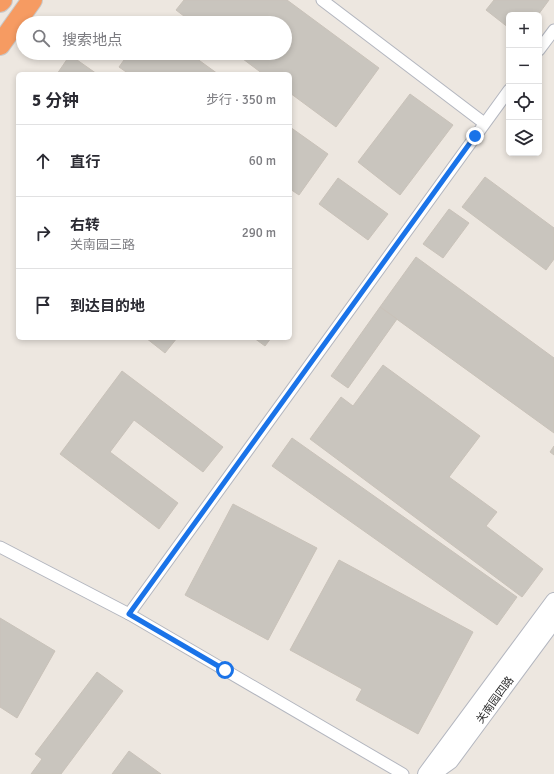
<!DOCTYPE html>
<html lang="zh">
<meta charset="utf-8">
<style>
:root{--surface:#fff;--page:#f7f7f7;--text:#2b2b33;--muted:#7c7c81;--line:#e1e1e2}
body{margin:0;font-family:Signika,"Noto Sans SC",sans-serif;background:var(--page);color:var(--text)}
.controls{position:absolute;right:12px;top:12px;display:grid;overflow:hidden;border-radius:6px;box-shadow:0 2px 6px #0003}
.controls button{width:36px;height:36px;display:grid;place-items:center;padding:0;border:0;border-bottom:1px solid var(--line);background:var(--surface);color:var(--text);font:20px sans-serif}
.stop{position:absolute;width:12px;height:12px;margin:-9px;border:3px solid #1a73e8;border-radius:50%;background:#fff}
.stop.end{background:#1a73e8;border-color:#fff;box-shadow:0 1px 4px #0008}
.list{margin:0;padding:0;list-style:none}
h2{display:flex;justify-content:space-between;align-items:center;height:52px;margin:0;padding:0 16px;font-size:17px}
h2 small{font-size:13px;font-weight:400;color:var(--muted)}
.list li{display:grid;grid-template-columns:26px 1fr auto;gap:12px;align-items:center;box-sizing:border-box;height:72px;padding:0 16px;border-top:1px solid var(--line)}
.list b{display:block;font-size:15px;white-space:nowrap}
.list p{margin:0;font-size:13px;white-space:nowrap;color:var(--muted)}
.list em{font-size:13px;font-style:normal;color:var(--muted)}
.icon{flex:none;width:22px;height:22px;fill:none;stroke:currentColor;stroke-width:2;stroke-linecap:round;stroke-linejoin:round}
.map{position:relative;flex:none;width:554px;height:774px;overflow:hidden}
.search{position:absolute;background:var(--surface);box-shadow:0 2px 6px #0003;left:16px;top:16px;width:276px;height:44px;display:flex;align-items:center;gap:10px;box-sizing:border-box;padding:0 14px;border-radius:22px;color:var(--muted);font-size:15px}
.panel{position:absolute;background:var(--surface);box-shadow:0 2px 6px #0003;left:16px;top:72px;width:276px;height:268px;border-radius:6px}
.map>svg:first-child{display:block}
.building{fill:#c9c5be;stroke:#c9c2b9}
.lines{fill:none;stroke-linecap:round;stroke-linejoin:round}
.street-casing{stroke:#b3b6bf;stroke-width:13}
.secondary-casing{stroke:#b3b6bf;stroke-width:18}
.highway-casing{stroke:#c8c8c8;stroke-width:22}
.street{stroke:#fff;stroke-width:11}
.secondary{stroke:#fff;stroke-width:16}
.highway{stroke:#f69b62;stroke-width:20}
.route{stroke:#1a73e8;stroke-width:5}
.labels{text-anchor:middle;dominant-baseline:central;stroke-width:3;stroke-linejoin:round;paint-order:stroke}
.street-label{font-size:11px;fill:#2c2c2c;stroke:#fff}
</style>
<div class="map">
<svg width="554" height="774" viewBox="0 0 554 774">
<rect width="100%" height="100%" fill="#ede7e0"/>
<g class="building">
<polygon points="184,0 287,0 379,68 336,127 290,93 290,74 263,74 235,53 285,53 285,23 193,23 176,10"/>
<polygon points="494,0 549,0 538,15 509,15 509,28 486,10"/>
<polygon points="129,53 189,53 218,74 129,74 119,67"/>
<polygon points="70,55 97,74 57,74"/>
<polygon points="410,94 453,125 400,195 358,162"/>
<polygon points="290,127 328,154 299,195 290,189"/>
<polygon points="485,177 554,228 554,259 546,270 462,207"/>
<polygon points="338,178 388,214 368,240 319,204"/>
<polygon points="449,209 469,223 443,258 423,244"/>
<polygon points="416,257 554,358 554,433 380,307"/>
<polygon points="380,307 397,319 348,388 331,376"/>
<polygon points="146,338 177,338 165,353"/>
<polygon points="254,338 271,338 265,346"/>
<polygon points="383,365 480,436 449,477 497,512 486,526 543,569 522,597 310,439 341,397 353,406"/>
<polygon points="122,371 223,447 203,472 134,420 110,452 178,503 159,529 60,454"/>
<polygon points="292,438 517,597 497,625 272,466"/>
<polygon points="554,446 554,455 550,452"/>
<polygon points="233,504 317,548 268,640 185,595"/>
<polygon points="339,560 473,632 418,734 356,700 362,689 290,650"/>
<polygon points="0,618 55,651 17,718 0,707"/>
<polygon points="97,672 123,691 61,774 31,774 42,759 35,754"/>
<polygon points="129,751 161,774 112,774"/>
</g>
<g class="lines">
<g class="street-casing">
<g id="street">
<polyline points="322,0 484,123"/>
<polyline points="539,50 554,30"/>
<polyline points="0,547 129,614 403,774"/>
<polyline points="129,614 509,90"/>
</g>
</g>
<g class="secondary-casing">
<g id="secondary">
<polyline points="433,773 450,761 554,620"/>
<polyline points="426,774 554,601"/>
</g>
</g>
<g class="highway-casing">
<g id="highway">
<polyline points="0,2 2,0"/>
<polyline points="0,45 32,0"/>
</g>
</g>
<use href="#street" class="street"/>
<use href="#secondary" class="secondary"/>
<use href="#highway" class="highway"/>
</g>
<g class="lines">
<polyline class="route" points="225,670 129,614 475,136"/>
</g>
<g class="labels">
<g class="street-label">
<text transform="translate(495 700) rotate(-54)">关南园四路</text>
</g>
</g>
</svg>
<div class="controls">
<button>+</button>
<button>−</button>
<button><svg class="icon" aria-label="locate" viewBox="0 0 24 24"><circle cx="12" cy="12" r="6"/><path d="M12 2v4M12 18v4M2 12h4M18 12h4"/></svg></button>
<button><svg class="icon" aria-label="layers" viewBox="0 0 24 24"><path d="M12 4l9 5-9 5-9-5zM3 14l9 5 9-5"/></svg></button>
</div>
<div class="stop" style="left:225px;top:670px"></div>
<div class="stop end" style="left:475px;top:136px"></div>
<div class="search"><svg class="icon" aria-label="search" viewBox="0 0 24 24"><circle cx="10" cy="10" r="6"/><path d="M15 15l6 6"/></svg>搜索地点</div>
<section class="panel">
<h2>5 分钟<small>步行 · 350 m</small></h2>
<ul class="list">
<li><svg class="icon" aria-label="ahead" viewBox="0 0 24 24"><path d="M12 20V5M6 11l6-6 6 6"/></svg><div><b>直行</b></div><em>60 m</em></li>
<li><svg class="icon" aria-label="right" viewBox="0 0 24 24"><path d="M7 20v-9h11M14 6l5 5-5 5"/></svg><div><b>右转</b><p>关南园三路</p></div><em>290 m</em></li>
<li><svg class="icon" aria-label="arrive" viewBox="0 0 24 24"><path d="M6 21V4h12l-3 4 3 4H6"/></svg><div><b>到达目的地</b></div></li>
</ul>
</section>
</div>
